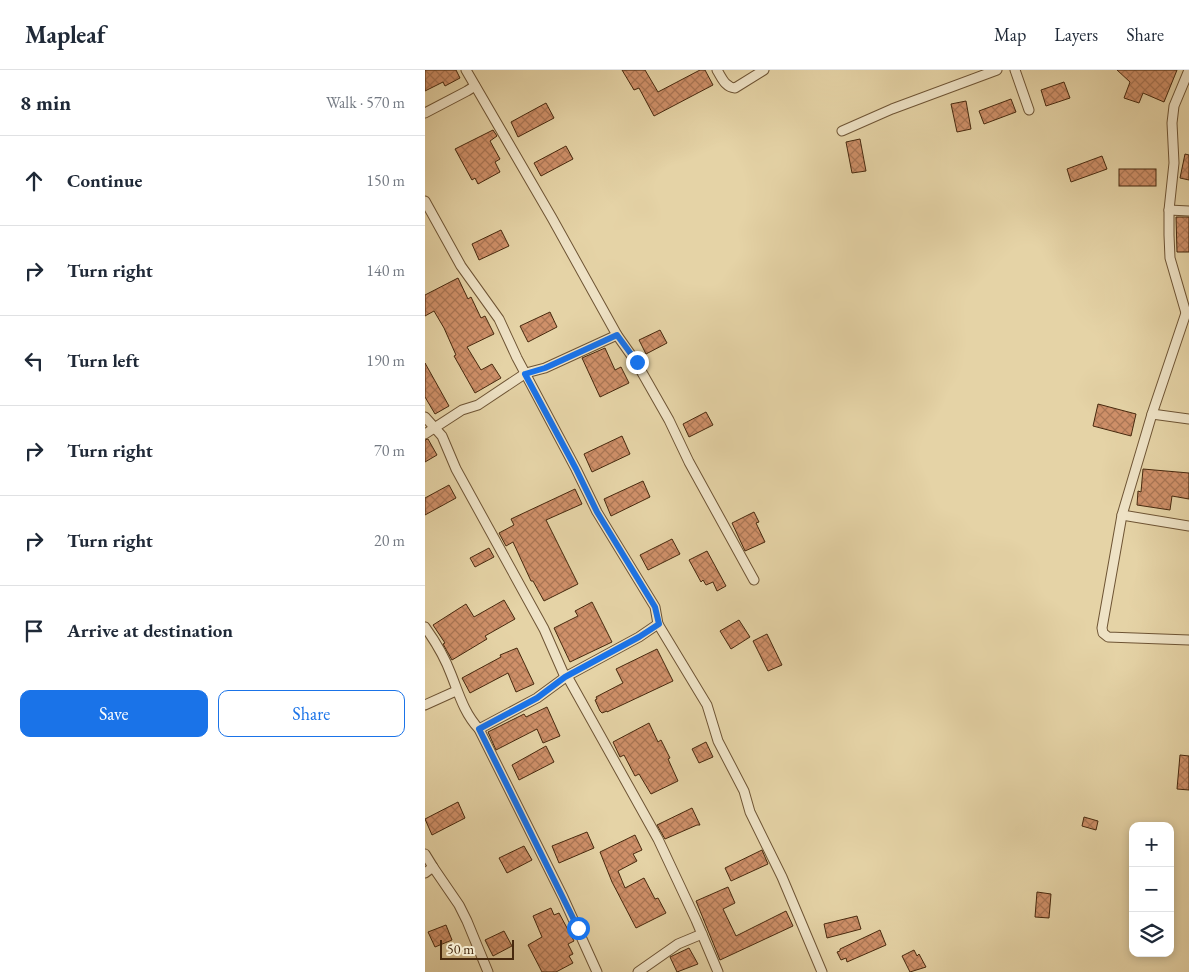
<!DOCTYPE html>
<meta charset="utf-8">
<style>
:root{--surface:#fff;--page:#f6f6f7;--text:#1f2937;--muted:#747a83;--line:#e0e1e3;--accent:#1a73e8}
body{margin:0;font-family:"EB Garamond",serif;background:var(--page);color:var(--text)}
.controls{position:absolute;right:15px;bottom:15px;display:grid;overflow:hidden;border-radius:10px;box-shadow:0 2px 8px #0003}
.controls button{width:45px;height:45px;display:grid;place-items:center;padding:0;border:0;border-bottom:1px solid var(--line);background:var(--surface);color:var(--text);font:25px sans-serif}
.scale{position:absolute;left:15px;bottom:12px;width:74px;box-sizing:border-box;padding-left:5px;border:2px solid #47290e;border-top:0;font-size:14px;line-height:18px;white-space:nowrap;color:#47290e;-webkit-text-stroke:4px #eee2c5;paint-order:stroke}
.stop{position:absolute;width:15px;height:15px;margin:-11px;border:4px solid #1a73e8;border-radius:50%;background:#fff}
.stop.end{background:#1a73e8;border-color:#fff;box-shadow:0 1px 5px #0008}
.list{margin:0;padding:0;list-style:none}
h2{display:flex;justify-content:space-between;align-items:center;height:65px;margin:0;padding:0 20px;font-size:21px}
h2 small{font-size:16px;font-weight:400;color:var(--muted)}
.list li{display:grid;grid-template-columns:32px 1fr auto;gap:15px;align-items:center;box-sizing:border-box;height:90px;padding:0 20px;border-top:1px solid var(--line)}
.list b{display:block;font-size:19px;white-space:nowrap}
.list em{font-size:16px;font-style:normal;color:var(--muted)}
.actions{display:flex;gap:10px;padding:15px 20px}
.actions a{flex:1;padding:11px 0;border:1px solid var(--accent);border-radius:10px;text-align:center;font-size:18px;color:var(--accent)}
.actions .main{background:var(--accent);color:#fff}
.icon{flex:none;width:28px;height:28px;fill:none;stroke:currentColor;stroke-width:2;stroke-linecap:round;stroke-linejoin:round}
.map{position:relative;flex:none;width:764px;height:902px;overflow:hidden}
header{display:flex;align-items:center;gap:30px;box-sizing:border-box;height:70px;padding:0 25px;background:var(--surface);border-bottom:1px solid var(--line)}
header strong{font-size:24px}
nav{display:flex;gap:28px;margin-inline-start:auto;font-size:18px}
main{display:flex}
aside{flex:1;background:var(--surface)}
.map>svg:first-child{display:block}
.building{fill:url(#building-cross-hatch);stroke:#47290e}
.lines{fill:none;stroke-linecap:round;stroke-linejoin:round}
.minor-casing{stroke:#6e5434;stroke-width:11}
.minor{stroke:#eee2c5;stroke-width:9}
.route{stroke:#1a73e8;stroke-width:6}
</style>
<header>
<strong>Mapleaf</strong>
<nav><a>Map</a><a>Layers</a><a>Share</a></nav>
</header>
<main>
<aside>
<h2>8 min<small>Walk · 570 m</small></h2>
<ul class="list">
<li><svg class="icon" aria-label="ahead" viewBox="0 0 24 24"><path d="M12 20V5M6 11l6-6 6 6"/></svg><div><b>Continue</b></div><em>150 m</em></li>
<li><svg class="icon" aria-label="right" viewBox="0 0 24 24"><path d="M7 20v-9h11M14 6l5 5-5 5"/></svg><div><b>Turn right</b></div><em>140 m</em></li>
<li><svg class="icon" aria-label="left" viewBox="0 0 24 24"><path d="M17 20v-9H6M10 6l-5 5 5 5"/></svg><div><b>Turn left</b></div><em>190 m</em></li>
<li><svg class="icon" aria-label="right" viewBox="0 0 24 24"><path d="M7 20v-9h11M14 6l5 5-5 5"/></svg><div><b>Turn right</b></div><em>70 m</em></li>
<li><svg class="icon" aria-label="right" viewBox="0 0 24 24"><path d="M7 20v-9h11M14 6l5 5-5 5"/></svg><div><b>Turn right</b></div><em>20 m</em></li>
<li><svg class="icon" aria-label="arrive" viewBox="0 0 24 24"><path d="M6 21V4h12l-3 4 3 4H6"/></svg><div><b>Arrive at destination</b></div></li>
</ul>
<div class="actions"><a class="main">Save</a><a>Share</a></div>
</aside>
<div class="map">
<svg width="764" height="902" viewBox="0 0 764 902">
<defs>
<pattern id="building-cross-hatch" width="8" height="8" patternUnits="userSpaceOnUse" patternTransform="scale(1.25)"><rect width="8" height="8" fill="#cf9069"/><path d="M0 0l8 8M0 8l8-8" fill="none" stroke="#aa7655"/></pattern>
</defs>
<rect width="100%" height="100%" fill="#e5d3a6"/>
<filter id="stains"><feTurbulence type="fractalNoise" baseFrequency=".004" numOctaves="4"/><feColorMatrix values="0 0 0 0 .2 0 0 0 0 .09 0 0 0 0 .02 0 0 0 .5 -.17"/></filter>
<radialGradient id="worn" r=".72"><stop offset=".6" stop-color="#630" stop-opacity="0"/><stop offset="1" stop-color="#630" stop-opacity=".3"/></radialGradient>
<g class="building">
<polygon points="0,0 31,0 35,8 20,16 18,12 0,21"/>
<polygon points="197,0 220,0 233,22 275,0 280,0 288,15 229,46 214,18 209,20"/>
<polygon points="692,0 752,0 739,32 718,23 714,33 699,28 705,12"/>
<polygon points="639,12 645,28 621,36 616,20"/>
<polygon points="586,29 591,42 559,54 554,41"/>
<polygon points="541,31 546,59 532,62 526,34"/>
<polygon points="121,33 129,48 93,67 86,52"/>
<polygon points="68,60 72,66 65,71 75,89 70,92 75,102 53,114 50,108 47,110 30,79"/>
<polygon points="435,69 441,101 427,103 421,72"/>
<polygon points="141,76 148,89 116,106 109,93"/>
<polygon points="760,84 764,85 764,110 755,108"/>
<polygon points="677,86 682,99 646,112 642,99"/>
<rect x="694" y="99" width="37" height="17"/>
<polygon points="751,147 764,147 764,182 752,182"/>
<polygon points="76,160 84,176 54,190 47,174"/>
<polygon points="33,208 43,229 46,227 56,248 60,246 69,264 42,277 56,300 67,294 76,308 50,323 29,286 31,285 19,258 9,241 0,246 0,225"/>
<polygon points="125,242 132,257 103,272 95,256"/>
<polygon points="235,260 242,273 221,284 214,270"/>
<polygon points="180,278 190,300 196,297 204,313 175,327 157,288"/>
<polygon points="0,293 24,336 10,344 0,327"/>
<polygon points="673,334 711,344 706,366 668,356"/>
<polygon points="281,342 288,355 264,367 258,354"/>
<polygon points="197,366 205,384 167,402 159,384"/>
<polygon points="3,369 12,385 0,392 0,370"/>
<polygon points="718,399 764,403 764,429 747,426 745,440 712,435 713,421 716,422"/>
<polygon points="218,411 225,427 186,446 179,429"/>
<polygon points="24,415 31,428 0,445 0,428"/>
<polygon points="150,419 157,434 121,450 153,514 119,531 108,511 106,511 88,472 81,476 74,463 89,455 86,449"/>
<polygon points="329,442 334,452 331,453 340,472 320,481 307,453"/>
<polygon points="247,469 255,484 223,500 215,485"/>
<polygon points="64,478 69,487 50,497 45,488"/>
<polygon points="282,481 301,516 292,521 288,512 281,515 278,510 276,512 264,490"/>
<polygon points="79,530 90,549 60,566 62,569 27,590 18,574 20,573 8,555 41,534 49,547"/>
<polygon points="167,532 187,572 145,592 129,558 153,546 150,541"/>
<polygon points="314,550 325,567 306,579 295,561"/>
<polygon points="342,564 357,595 343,601 328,571"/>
<polygon points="92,578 109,614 91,622 83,603 45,623 37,608 76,587 75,585"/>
<polygon points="232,579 248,611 182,642 182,641 177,643 175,641 170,630 172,629 171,627 198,613 191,599"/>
<polygon points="122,637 135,666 118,673 112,659 71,680 63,662 99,644 101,647"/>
<polygon points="224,653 233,672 236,670 245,688 243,689 253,711 226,724 214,704 210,706 199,685 195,687 188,672"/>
<polygon points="281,672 288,687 274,693 267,679"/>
<polygon points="121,676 129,692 94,710 87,695"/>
<polygon points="755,685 764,686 764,720 752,719"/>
<polygon points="33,732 40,748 7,765 0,749"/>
<polygon points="267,738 275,755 272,755 240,769 232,755"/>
<polygon points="659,747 673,751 671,760 657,756"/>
<polygon points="162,762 169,778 134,793 127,776"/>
<polygon points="210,765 217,780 208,784 212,791 193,801 200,818 219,808 230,829 233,828 241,843 211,858 187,812 175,782"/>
<polygon points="99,776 107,790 82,803 74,788"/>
<polygon points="337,780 343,794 306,811 300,798"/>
<polygon points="303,817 310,833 298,839 311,866 361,841 368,856 295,890 271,831"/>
<polygon points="612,822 626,824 624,848 610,847"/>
<polygon points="126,838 129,845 134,843 149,871 143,874 148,884 144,886 148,893 131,902 117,902 103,875 117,867 108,846"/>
<polygon points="432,846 436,859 402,868 399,854"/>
<polygon points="21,855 27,870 10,877 3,862"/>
<polygon points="455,860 461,875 422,892 421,888 416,890 412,882 415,881 415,879"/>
<polygon points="79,861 87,876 68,886 60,870"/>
<polygon points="264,878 273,894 252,902 245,887"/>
<polygon points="489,880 492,886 494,884 501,897 485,902 477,886"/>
</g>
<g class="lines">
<g class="minor-casing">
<g id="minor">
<polyline points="41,0 127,148 192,265 211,292 244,350 264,392 329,510"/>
<path d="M292 0C297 8 300 17 310 18L339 0"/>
<polyline points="590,0 604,40"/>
<polyline points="0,43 42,21 50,16"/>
<polyline points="417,61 467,39 572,0"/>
<polyline points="0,131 36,196 74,249 92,288 151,399 172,442 230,537 233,554"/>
<polyline points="744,140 764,141"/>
<polyline points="761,243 745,188 744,165 744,140 749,93 747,53 749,36 764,0"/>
<polyline points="764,243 761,243 727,344 697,445 677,558 678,563 683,567 764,570"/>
<polyline points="727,344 764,349"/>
<polyline points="0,347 17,366 31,399 119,559 140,607"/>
<polyline points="0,364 37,340 53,335 101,303 120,298 192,265"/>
<polyline points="697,445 764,456"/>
<path d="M0 557C10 571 20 588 26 604 34 624 39 643 54 659L138 827 172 902"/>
<polyline points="142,606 214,567 233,554 282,635 293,671 319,721 325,742 357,807 397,902"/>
<polyline points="0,635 31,621"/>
<polyline points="54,659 112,628 142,606 233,769 271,850 293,902"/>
<polyline points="0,784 8,797 0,803"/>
<polyline points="8,797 34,835 42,851 63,902"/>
<polyline points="213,902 253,874 277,864"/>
</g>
</g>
<use href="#minor" class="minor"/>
</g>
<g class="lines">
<polyline class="route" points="153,858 54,659 112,628 140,607 214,567 234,554 230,537 172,442 151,399 100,304 120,298 192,265 212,292"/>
</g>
<rect width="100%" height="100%" filter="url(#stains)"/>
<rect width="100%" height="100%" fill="url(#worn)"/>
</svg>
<div class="controls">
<button>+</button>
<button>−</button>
<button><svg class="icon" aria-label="layers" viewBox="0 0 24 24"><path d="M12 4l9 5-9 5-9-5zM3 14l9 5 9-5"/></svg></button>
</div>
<div class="scale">50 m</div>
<div class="stop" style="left:153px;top:858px"></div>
<div class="stop end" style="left:212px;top:292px"></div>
</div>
</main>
